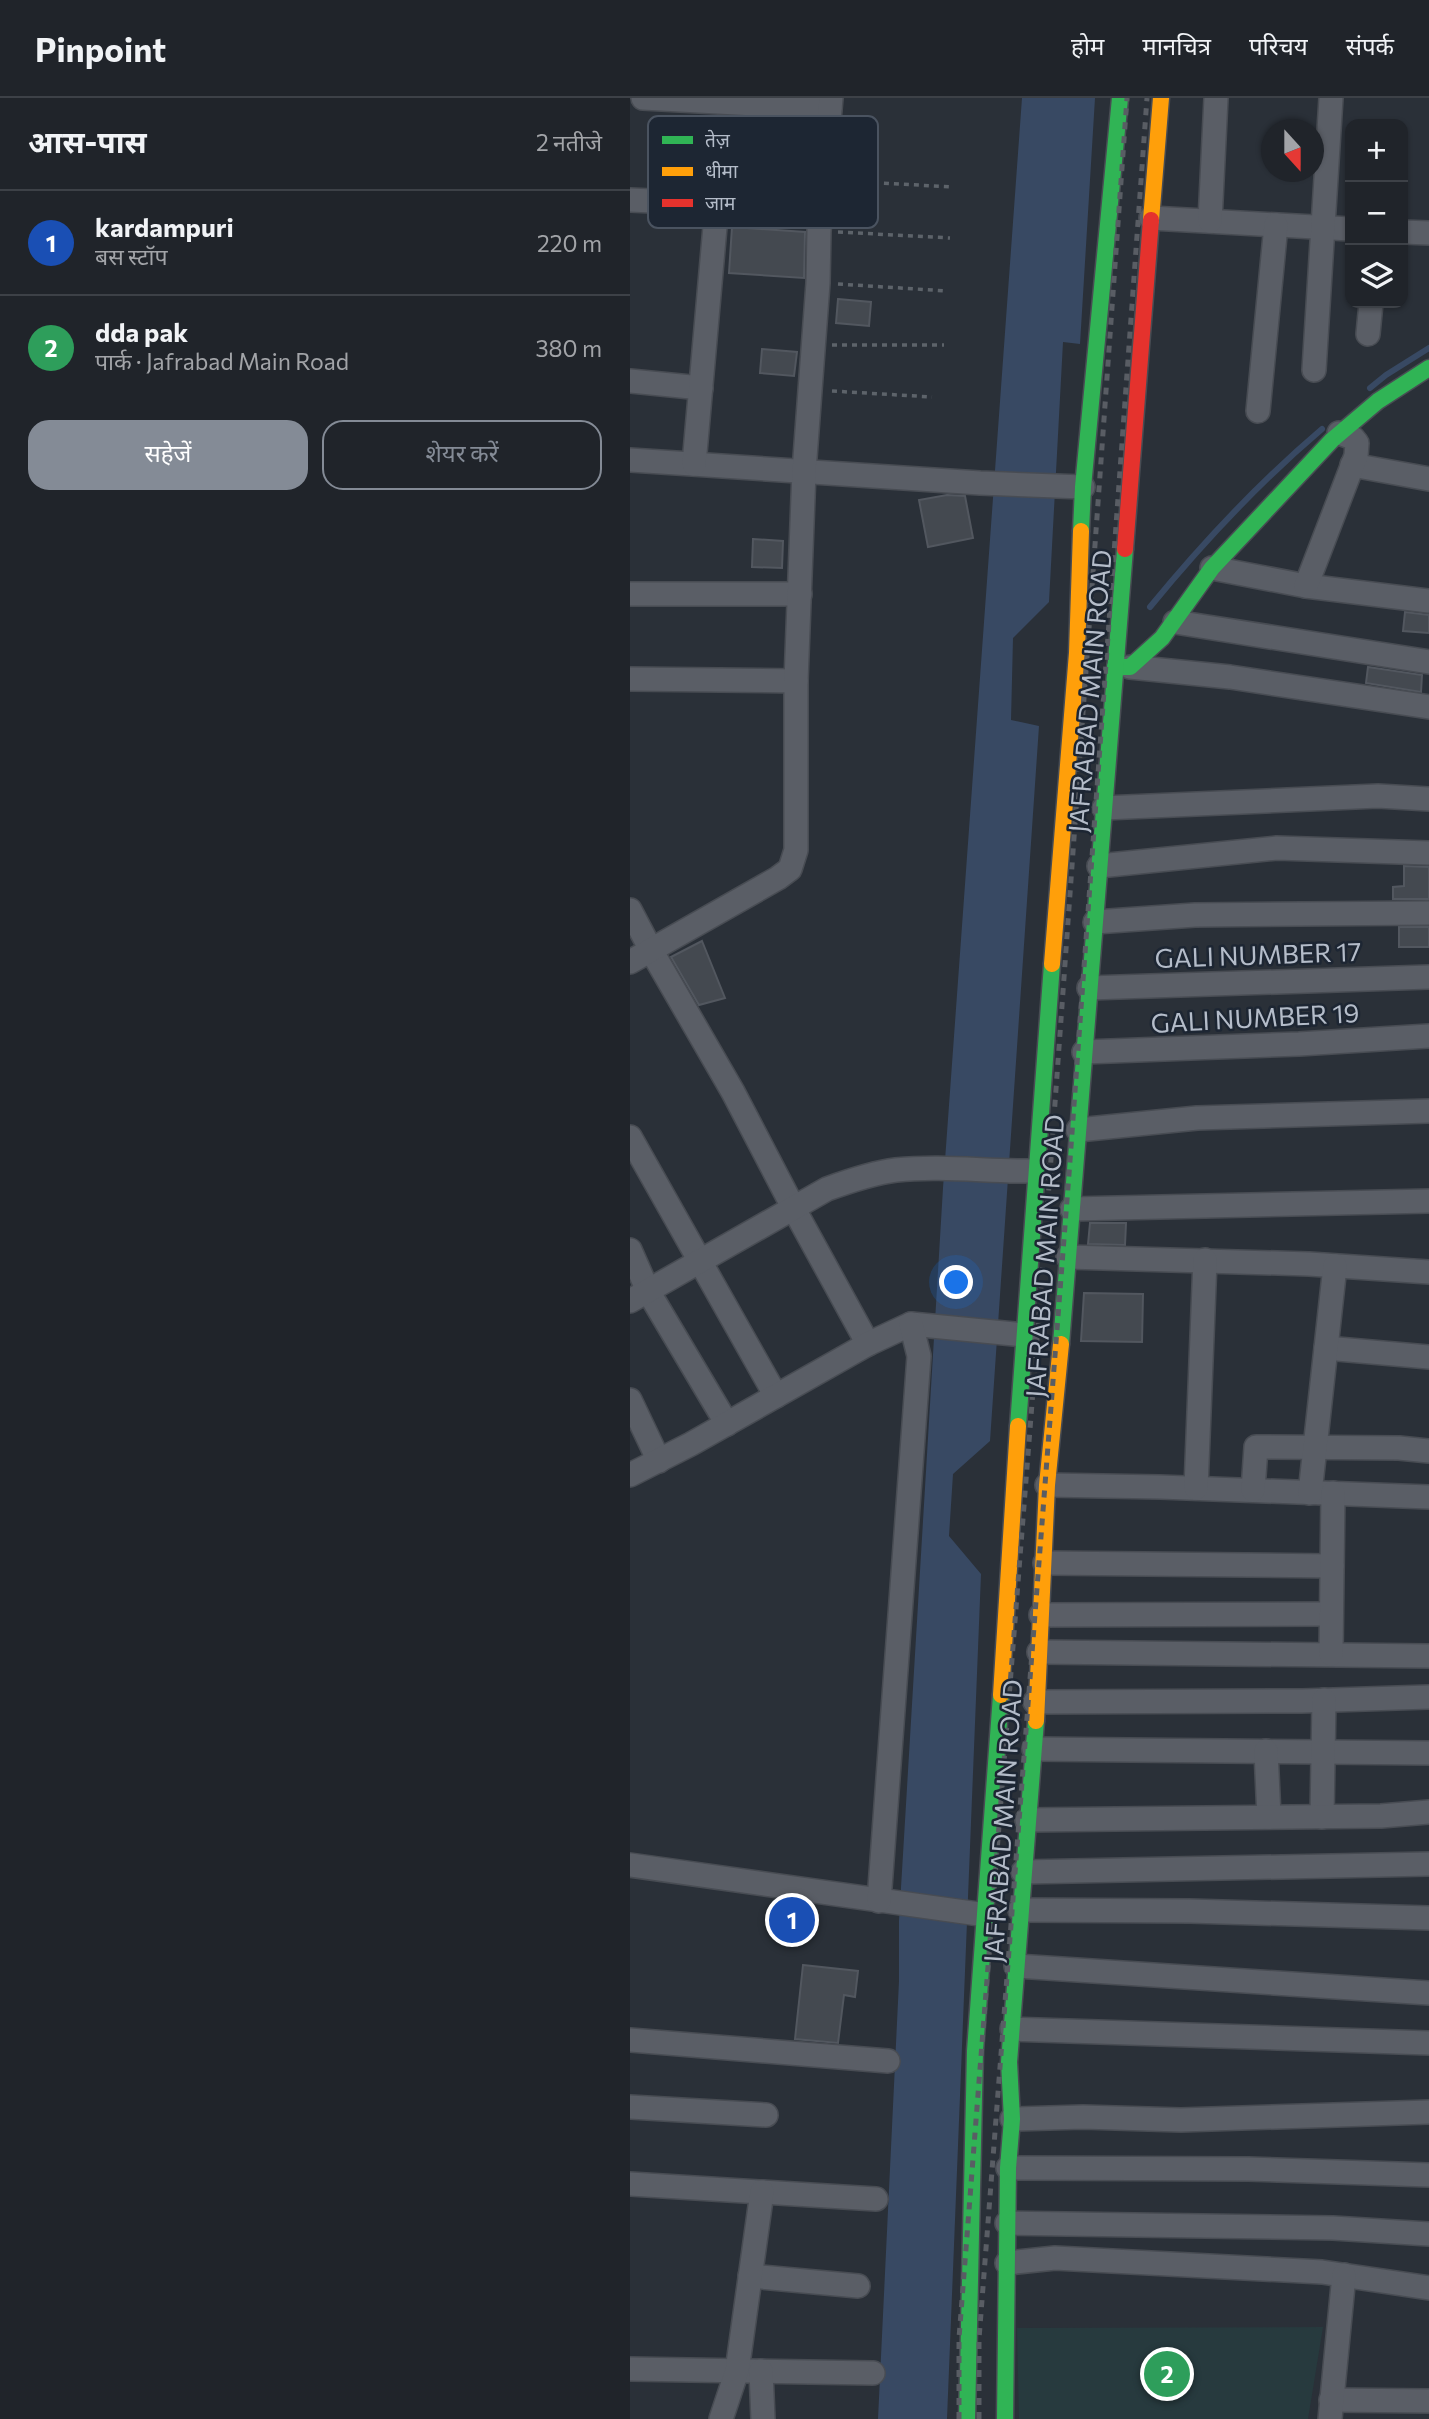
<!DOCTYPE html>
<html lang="hi">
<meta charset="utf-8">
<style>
:root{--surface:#20242a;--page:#2d3036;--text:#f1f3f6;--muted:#a2a4a8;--line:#3d4147;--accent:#848b96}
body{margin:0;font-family:Commissioner,"Noto Sans Devanagari",sans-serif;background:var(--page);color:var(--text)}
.controls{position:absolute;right:21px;top:21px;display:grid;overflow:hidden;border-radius:14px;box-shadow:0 2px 5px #0004}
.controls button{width:63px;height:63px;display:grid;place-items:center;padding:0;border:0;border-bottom:2px solid var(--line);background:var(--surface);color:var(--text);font:35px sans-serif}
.compass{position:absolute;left:631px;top:21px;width:63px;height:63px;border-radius:50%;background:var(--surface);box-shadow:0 2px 5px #0004;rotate:159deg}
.you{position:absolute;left:327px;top:1185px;width:24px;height:24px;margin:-18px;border:5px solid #fff;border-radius:50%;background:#1a73e8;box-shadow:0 0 0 10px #1a73e833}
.badge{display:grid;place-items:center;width:46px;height:46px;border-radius:50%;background:var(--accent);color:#fff;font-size:23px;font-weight:700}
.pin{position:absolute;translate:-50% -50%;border:4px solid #fff;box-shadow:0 2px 7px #0006}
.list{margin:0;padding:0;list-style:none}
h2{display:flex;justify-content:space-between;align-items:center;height:91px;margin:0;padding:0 28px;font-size:30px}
h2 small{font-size:23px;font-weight:400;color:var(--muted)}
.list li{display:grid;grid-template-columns:46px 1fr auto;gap:21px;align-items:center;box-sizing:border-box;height:105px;padding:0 28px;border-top:2px solid var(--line)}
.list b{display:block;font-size:26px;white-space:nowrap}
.list p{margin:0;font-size:23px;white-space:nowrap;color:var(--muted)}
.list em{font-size:23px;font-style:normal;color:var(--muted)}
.actions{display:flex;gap:14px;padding:21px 28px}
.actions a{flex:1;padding:16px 0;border:2px solid var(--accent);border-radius:21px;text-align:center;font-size:24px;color:var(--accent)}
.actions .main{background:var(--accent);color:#fff}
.icon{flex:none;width:38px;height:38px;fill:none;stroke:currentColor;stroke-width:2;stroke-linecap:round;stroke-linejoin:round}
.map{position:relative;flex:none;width:799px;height:2321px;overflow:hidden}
header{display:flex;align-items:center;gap:42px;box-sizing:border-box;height:98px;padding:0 35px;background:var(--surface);border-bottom:2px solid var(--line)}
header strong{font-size:33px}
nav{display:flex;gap:38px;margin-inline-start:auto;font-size:24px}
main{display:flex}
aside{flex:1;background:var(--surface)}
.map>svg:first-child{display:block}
.green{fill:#273a3e}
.water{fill:#384963}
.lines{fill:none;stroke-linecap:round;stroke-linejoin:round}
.stream{stroke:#384963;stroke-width:6}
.building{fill:#444950;stroke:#52575f;stroke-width:2}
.street-casing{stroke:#484c53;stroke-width:26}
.fast-casing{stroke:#484c53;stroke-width:19}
.slow-casing{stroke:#484c53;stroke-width:19}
.jam-casing{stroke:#484c53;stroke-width:19}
.path{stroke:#5d636a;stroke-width:3.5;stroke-dasharray:5 5;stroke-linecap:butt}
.street{stroke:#5a5e66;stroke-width:23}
.fast{stroke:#30b455;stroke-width:16}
.slow{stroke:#ff9f0a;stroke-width:16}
.jam{stroke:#e5322d;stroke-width:16}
.rail{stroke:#595d64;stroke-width:5;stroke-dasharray:7 7;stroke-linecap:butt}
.labels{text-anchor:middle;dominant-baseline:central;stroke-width:5;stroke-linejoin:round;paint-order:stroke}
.street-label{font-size:26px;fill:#b4bcc9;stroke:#1d2633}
.key{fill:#1d2633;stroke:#4a5360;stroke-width:2}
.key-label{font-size:19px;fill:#b4bcc9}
</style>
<header>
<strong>Pinpoint</strong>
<nav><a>होम</a><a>मानचित्र</a><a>परिचय</a><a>संपर्क</a></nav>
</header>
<main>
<aside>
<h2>आस-पास<small>2 नतीजे</small></h2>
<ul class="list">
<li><span class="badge" style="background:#1a4fb4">1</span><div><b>kardampuri</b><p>बस स्टॉप</p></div><em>220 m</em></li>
<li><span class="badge" style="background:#2e9e5b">2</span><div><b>dda pak</b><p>पार्क · Jafrabad Main Road</p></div><em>380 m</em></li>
</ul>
<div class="actions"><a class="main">सहेजें</a><a>शेयर करें</a></div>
</aside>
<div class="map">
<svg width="799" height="2321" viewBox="0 0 799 2321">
<rect width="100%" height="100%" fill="#2a3038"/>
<polygon class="green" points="693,2229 678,2321 389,2321 387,2230"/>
<polygon class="water" points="392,0 465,0 450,246 433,244 419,504 383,540 381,622 409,628 360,1343 323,1376 319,1438 351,1476 317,2321 248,2321 269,1883 269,1823 313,1090"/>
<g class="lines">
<g class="stream">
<polyline points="740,290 756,277 799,250"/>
<path d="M520 509C570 448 632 382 692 331"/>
</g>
</g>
<g class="building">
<polygon points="102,129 175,134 174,180 99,175"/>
<polygon points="208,201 241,204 239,228 206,225"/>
<polygon points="132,251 167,254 164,278 130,275"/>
<polygon points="317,397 335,398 343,440 298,449 289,402"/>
<polygon points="123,441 153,443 152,470 122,469"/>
<polygon points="775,514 799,517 799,535 773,533"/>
<polygon points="738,569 792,577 791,594 736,585"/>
<polygon points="774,768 799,769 799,801 763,801 763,789 774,788"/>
<rect x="769" y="829" width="30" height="20"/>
<polygon points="72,843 95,900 69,907 41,859"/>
<polygon points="460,1125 496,1125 495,1147 458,1146"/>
<polygon points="454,1195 513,1196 512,1244 451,1243"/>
<polygon points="173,1867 228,1873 225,1899 214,1897 208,1945 165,1941"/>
</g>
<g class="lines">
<g class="street-casing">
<g id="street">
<polyline points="13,0 200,10"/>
<polyline points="0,102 87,106 191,115"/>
<polyline points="521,120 720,131"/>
<polyline points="580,123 586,0"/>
<polyline points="773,134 799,135"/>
<polyline points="738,236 741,205"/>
<polyline points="684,272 701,0"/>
<polyline points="0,283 71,290"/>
<polyline points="628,313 646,127"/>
<polyline points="0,362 350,385 453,389"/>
<polyline points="64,366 87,106"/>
<polyline points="722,367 799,381"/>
<polyline points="582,470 676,488 799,503"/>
<polyline points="676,488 726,358 727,345 723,340 709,335"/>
<polyline points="0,496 170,496"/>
<polyline points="545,524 799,564"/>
<polyline points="500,569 600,579 799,609"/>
<polyline points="0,581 166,583"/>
<polyline points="474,710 748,698 799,701"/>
<polyline points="469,768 647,750 799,755"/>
<polyline points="0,812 21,852 103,994 164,1111 238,1246"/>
<polyline points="465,824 565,817 799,815"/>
<polyline points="0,864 148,780 160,771 166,752 166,583 174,373 188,185 189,133 201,0"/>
<polyline points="459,890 799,879"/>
<polyline points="454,954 669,946 799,938"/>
<polyline points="448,1032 567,1020 799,1013"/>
<polyline points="0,1039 146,1298"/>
<polyline points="442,1111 799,1103"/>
<polyline points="0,1152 18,1193 97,1326"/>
<polyline points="438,1159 679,1166 799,1174"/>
<path d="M0 1203 197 1091C219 1083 242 1075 266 1072 313 1067 360 1074 407 1073"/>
<polyline points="696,1250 799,1259"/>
<polyline points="0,1302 29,1363"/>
<polyline points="0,1377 61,1346 238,1246 281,1226 394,1237"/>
<polyline points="417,1387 530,1389 799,1399"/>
<polyline points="566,1390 575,1162"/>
<polyline points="623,1392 626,1349 769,1350 799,1353"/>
<polyline points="680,1395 705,1168"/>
<polyline points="415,1465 702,1468"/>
<polyline points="411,1517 701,1516"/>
<polyline points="409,1554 799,1558"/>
<polyline points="701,1556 703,1395"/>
<polyline points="405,1604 672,1603 799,1599"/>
<polyline points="404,1651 799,1655"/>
<polyline points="636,1653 639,1719"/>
<polyline points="692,1719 694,1602"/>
<polyline points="397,1722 751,1718 799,1714"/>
<polyline points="0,1767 356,1817"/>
<polyline points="393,1774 799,1766"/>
<polyline points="249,1803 289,1258 281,1226"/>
<polyline points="390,1812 560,1813 799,1820"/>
<polyline points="386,1868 799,1895"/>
<polyline points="382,1931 799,1945"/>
<polyline points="0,1942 258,1963"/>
<polyline points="0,2009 136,2017"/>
<polyline points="382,2021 453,2019 551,2022 799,2014"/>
<polyline points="378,2070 618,2071 799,2077"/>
<polyline points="0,2086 246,2101"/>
<polyline points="377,2125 703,2130 799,2136"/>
<polyline points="377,2165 425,2160 692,2174 799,2190"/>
<polyline points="120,2178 228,2188"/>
<polyline points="0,2271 243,2275"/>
<polyline points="131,2273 133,2321"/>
<polyline points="701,2302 799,2303"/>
<polyline points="91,2321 107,2273 132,2094"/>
<polyline points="700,2321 714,2177"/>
</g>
</g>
<g class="fast-casing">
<g id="fast">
<polyline points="451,433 453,389 490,0"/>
<polyline points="485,569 500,569 532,540 582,470 702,342 748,303 799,270"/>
<polyline points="431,1246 495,451"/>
<polyline points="388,1328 422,866"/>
<polyline points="337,2321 345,1953 371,1597"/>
<polyline points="375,2321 378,2070 382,2021 379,1964 406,1623"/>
</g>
</g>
<g class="slow-casing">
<g id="slow">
<polyline points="521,122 531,0"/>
<polyline points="422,866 447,555 451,433"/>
<polyline points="371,1597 388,1328"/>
<polyline points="406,1623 417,1387 431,1246"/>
</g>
</g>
<g class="jam-casing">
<polyline id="jam" points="495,451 521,122"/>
</g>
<g class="path">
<polyline points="214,83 323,89"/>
<polyline points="208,134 320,140"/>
<polyline points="208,186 317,193"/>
<polyline points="202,247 314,247"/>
<polyline points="202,293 302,299"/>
</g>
<use href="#street" class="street"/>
<use href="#fast" class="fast"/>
<use href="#slow" class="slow"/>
<use href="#jam" class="jam"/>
<g class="rail">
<polyline points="329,2321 329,2240 420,1075 497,0"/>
<polyline points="349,2321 349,2241 439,1076 517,0"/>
</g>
</g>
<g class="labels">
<g class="street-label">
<text transform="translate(459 593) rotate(-85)">JAFRABAD MAIN ROAD</text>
<text transform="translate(628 856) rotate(-2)">GALI NUMBER 17</text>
<text transform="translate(625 919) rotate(-3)">GALI NUMBER 19</text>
<text transform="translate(414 1158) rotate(-86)">JAFRABAD MAIN ROAD</text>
<text transform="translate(372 1723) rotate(-86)">JAFRABAD MAIN ROAD</text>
</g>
</g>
<rect x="18" y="18" width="230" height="112" rx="10" class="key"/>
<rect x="32" y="38" width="31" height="8" fill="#30b455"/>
<rect x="32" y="69" width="31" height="9" fill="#ff9f0a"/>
<rect x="32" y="101" width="31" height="8" fill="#e5322d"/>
<g class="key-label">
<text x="75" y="49">तेज़</text>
<text x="75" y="80">धीमा</text>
<text x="75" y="112">जाम</text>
</g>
</svg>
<div class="controls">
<button>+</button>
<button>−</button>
<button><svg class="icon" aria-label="layers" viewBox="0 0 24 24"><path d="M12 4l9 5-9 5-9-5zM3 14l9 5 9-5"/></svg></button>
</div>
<svg class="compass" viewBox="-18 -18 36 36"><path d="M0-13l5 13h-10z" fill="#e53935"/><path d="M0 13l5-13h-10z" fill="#a2a4a8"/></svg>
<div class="you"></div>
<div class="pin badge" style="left:162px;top:1822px;background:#1a4fb4">1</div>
<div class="pin badge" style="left:537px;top:2276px;background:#2e9e5b">2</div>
</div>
</main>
